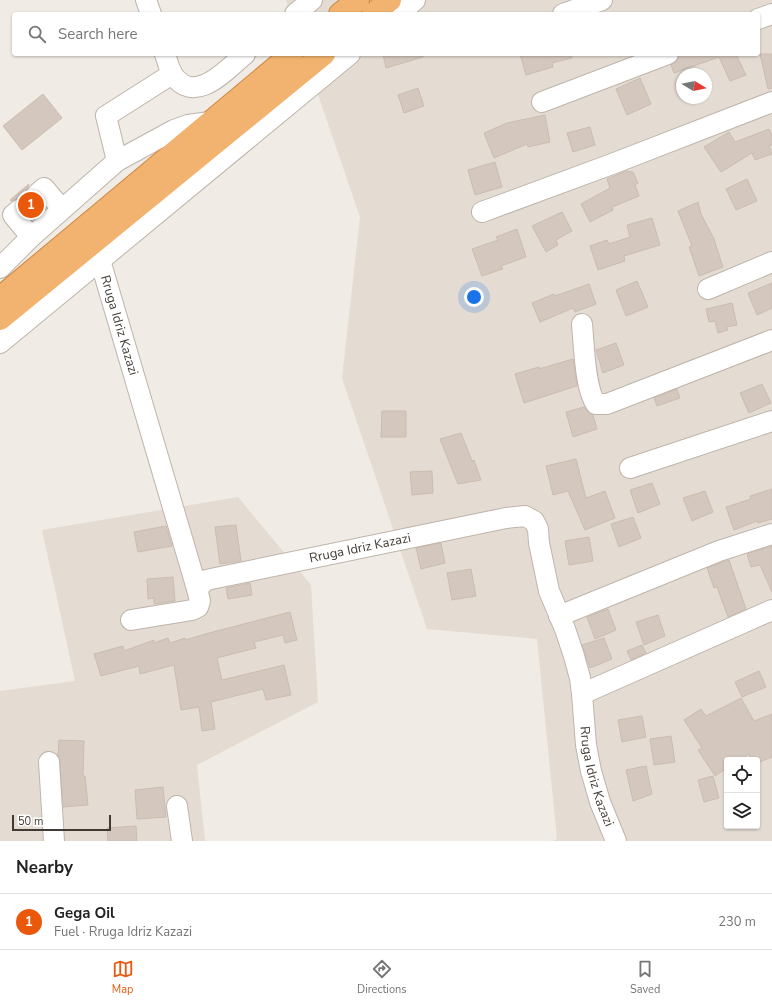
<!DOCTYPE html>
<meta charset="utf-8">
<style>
:root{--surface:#fff;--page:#f2f2f2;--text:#222;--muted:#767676;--line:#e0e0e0;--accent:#ea580c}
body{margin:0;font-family:"Nunito Sans",sans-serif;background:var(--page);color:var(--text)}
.controls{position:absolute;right:12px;bottom:12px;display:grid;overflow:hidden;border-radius:4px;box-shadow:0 1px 3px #0004}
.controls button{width:36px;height:36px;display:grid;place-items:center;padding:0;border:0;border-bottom:1px solid var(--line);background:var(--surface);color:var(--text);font:20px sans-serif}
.compass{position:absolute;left:676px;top:68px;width:36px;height:36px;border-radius:50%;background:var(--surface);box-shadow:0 1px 3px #0004;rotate:100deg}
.scale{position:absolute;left:12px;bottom:10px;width:99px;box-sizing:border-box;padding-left:4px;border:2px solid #423b35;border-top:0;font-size:11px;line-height:14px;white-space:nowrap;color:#423b35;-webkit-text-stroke:3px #fff;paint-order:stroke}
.you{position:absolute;left:474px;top:297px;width:14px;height:14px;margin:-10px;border:3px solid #fff;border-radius:50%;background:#1a73e8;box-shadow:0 0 0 6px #1a73e833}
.badge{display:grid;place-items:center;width:26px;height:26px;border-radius:50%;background:var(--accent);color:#fff;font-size:13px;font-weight:700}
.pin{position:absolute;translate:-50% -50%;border:2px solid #fff;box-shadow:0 1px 4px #0006}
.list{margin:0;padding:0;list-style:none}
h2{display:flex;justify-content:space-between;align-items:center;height:52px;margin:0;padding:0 16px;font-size:17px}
h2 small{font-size:13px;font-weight:400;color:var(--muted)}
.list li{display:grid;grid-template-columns:26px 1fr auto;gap:12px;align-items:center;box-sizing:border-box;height:56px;padding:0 16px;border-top:1px solid var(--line)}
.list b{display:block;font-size:15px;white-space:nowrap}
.list p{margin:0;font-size:13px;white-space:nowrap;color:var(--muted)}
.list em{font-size:13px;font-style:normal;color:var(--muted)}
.icon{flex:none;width:22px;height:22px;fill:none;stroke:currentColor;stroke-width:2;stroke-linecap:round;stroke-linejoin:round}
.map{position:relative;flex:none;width:772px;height:841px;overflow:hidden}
.search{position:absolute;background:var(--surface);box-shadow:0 1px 3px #0004;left:12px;right:12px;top:12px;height:44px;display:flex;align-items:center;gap:10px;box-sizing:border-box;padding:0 14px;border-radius:4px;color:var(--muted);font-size:15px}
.sheet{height:108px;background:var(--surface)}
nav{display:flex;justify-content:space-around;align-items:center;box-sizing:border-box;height:56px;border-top:1px solid var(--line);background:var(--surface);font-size:11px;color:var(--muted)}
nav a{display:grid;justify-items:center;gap:2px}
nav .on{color:var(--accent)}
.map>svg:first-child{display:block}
.residential{fill:#e4dcd3;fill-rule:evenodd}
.building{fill:#d4c8be;stroke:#cbbcaf}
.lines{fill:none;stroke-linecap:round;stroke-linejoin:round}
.minor-casing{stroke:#beb4ab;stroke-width:22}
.highway-casing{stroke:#cf8640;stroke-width:24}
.minor{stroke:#fff;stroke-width:20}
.highway{stroke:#f1b36f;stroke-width:22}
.labels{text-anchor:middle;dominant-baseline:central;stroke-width:3;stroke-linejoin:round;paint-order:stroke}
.street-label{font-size:13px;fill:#423b35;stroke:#fff}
</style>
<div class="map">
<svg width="772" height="841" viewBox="0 0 772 841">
<rect width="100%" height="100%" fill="#f0ebe4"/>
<g class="residential">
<path d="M286 0H772V841H553L557 839 537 639 427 629 342 378 360 217 304 54H758V14H290ZM682 74H706V98H682ZM727 760H757V826H727Z"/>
<polygon points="238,497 311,585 318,702 197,765 205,841 0,841 0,691 75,681 42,530"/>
</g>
<g class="building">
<polygon points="383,54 423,54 423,57 386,68"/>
<polygon points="520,54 571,54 572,58 552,63 553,67 526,75"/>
<polygon points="679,54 736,54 746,75 730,81 719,57 674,73 671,65 677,61"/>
<polygon points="760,54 772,54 772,88 768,89"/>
<polygon points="640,78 651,104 627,115 616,89"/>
<polygon points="418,88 424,106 404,113 398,95"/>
<polygon points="43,94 62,118 22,150 3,126"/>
<polygon points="545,115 550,142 528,147 527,144 494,158 484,133 507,123"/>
<polygon points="590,127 595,145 573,152 567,133"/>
<polygon points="769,129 772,136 772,145 769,146 772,154 755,160 752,153 721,172 704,147 729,132 735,142"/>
<polygon points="495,162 502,187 475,195 468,170"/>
<polygon points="626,171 633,172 638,183 635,185 639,196 612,207 613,210 590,222 581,204 610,188 607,179"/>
<polygon points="747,179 757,201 736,210 726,189"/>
<polygon points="29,184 26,191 26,196 28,201 34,205 39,205 42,204 46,208 32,220 29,216 30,208 28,202 23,199 17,199 11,201 10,200"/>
<polygon points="698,202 701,214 714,239 723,267 699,276 689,247 692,246 678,211"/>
<polygon points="562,212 572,231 556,240 558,245 546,252 532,226"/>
<polygon points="652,218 660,245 624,256 625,261 598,270 590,246 607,240 609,244 630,237 627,225"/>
<polygon points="517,229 526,257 501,266 503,269 482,276 472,249 498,240 496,237"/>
<polygon points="637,281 648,307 626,316 616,290"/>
<polygon points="772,283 772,308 757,315 748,293"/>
<polygon points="589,284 596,304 575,312 573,308 540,322 532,303 554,294 555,296"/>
<polygon points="732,303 737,325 727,327 728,330 718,333 715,321 709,322 706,309"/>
<polygon points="616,343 624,365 603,373 596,350"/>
<polygon points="573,359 577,386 524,403 515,374 539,367 539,369"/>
<polygon points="762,384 771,403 749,413 740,393"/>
<polygon points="677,389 680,398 657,406 654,398"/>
<polygon points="584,407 590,414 593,415 597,429 573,437 566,412"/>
<polygon points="382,411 406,411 406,437 381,437"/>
<polygon points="461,433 472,461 474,460 481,480 458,484 440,439"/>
<polygon points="576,459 586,498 605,491 615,518 585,530 568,491 553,495 546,466"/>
<polygon points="432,471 433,493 412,495 410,472"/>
<polygon points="652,483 660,504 638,513 630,490"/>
<polygon points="772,489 772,519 758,523 757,521 734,530 726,507 751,499 750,496"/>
<polygon points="705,491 713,512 692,521 683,498"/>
<polygon points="633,517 641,538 619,547 611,524"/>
<polygon points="236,525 241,561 220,564 215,527"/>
<polygon points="166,526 172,546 138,552 134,532"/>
<polygon points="589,537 593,561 569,565 565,541"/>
<polygon points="441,543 445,563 421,569 416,548"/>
<polygon points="772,546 772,592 760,565 751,567 747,554"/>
<polygon points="729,560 746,609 728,617 717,587 714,588 707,568"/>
<polygon points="471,569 476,596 452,600 447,573"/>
<polygon points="173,577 175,601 154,604 154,598 148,599 147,579"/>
<polygon points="250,583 252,595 228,599 226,588"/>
<polygon points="608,609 616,630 595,639 587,617"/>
<polygon points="290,612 297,640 285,643 283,635 254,642 256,648 217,658 222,680 284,665 291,695 266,700 263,689 211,702 215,729 202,731 199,707 181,710 174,665 140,674 139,666 101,676 94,654 123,646 124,651 154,640 154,643 168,638 170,643 185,638 185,640 209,633"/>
<polygon points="658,615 665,636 644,645 636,622"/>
<polygon points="604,638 612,659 590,668 582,645"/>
<polygon points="642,645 646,653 631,660 627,651"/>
<polygon points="759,671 766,687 742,697 735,682"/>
<polygon points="741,698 754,721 772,714 772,757 757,763 757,760 751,760 749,754 740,760 727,760 727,768 715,776 698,750 702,748 684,720 701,709 706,716"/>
<polygon points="642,716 646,737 622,742 618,720"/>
<polygon points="671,736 675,762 654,765 650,739"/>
<polygon points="59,740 84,741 83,776 85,776 88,805 63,807 60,761 58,755"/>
<polygon points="646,766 652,794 633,801 626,770"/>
<polygon points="713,776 719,798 704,802 698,780"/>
<polygon points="163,787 166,817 137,819 135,790"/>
<polygon points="136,826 137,841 108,841 107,828"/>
</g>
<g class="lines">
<g class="minor-casing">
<g id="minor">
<polyline points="146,0 151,14"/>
<polyline points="295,14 312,0"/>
<polyline points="399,14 415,0"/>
<polyline points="563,14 602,0"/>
<polyline points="758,19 772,14"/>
<path d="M165 54C167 60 169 69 173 75 195 106 226 70 245 54"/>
<polyline points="542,102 668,54"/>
<polyline points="117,161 174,130 188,125 210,122"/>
<polyline points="37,194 44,188 62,209"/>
<polyline points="19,210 13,215 31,237 117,161 106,116 172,74"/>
<polyline points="482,212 612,164 772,102"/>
<path id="s1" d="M100 260 197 589 206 580 506 518 525 516 534 521 538 529 539 543 549 591 565 629 574 656 580 678 582 694 586 745 591 771 600 802 616 841"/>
<polyline points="0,268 31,237"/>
<polyline points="708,289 772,262"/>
<path d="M582 324C584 345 585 389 596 404H607L772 340"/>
<polyline points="0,343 350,54"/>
<polyline points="630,468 772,421"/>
<polyline points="559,616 719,551 772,534"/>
<polyline points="131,620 192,610 198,607 200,601 197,589"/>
<polyline points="582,694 772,610"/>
<polyline points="49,762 54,841"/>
<polyline points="177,806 182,841"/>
</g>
</g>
<g class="highway-casing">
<g id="highway">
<polyline points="340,14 358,0"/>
<polyline points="373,14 390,0"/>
<polyline points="0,298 292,54"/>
<polyline points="0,319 324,54"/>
</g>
</g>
<use href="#minor" class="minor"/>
<use href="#highway" class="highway"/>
</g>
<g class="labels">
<g class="street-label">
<text stroke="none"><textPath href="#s1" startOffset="68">Rruga Idriz Kazazi</textPath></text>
<text stroke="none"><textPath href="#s1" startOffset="513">Rruga Idriz Kazazi</textPath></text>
<text stroke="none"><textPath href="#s1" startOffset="956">Rruga Idriz Kazazi</textPath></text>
</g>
</g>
</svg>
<div class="controls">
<button><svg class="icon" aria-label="locate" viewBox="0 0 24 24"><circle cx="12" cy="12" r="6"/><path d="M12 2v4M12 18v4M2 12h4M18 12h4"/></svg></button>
<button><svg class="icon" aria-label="layers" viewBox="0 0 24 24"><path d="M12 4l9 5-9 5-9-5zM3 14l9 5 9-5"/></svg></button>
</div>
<svg class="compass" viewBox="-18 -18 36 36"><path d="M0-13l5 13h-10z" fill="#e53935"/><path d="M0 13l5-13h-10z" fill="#767676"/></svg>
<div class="scale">50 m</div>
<div class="you"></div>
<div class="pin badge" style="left:31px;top:205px">1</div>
<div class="search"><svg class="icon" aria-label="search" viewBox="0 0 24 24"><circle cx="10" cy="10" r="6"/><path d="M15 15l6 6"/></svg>Search here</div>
</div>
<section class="sheet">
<h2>Nearby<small></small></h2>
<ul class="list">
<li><span class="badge">1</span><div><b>Gega Oil</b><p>Fuel · Rruga Idriz Kazazi</p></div><em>230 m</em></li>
</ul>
</section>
<nav>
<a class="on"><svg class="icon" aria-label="map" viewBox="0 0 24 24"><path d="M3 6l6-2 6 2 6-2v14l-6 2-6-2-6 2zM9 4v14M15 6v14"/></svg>Map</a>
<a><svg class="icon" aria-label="directions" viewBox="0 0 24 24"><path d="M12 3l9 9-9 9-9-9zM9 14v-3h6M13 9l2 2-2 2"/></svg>Directions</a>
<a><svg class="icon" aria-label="saved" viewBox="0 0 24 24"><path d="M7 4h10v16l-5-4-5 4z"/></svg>Saved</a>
</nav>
